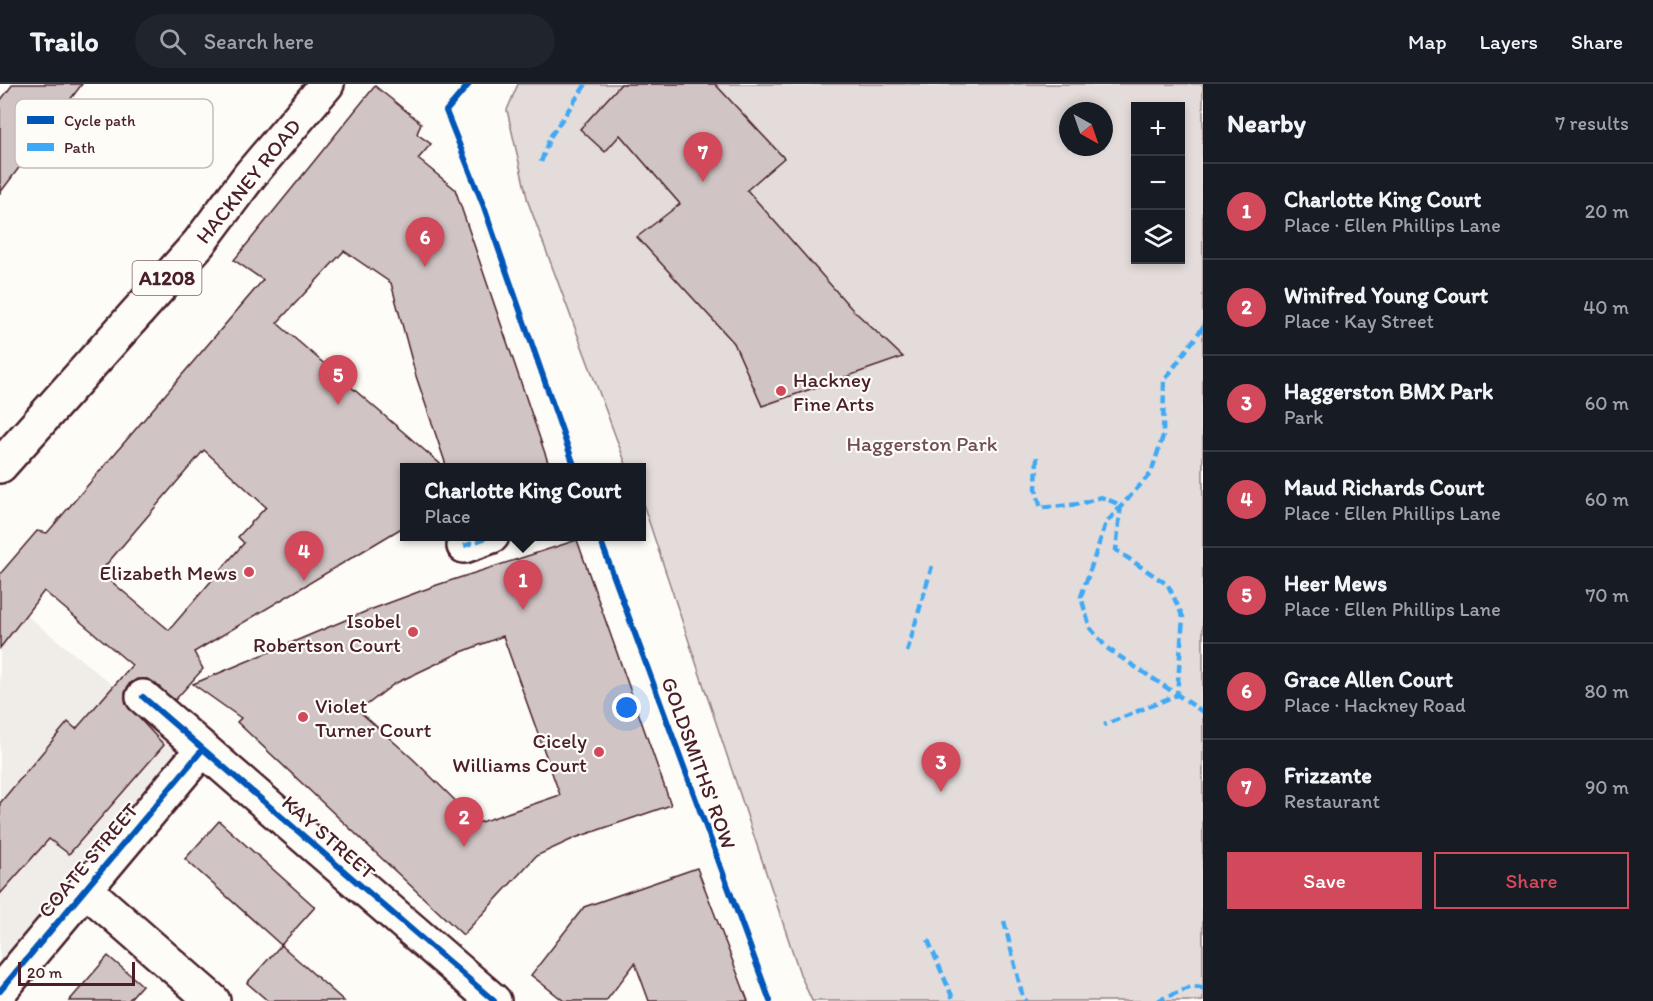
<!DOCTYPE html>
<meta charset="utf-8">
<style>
:root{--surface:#171b24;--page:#20242c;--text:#f1f3f6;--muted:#9ea1a6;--line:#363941;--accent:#d1495b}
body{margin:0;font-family:Itim,sans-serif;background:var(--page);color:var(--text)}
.controls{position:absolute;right:18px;top:18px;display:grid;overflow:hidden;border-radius:0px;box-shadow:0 3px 9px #0003}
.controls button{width:54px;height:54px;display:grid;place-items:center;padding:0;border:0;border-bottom:2px solid var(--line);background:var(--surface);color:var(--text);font:30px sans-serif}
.compass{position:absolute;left:1059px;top:18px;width:54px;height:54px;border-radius:50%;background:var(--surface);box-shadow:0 3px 9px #0003;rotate:140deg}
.scale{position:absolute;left:18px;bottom:15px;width:117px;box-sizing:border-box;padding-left:6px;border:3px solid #4a1f2b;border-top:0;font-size:16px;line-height:21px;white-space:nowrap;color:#4a1f2b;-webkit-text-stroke:4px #fdfcf7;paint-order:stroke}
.you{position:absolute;left:627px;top:624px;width:21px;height:21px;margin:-15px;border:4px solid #fff;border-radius:50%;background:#1a73e8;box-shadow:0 0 0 9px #1a73e833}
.badge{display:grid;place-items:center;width:39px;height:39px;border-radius:50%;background:var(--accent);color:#fff;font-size:20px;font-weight:700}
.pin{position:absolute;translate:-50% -50px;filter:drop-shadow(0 2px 3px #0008)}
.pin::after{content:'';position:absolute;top:32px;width:21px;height:18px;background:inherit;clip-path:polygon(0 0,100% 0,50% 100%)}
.popup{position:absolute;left:400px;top:379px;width:246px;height:78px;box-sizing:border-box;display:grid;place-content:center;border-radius:0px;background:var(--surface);filter:drop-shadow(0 2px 4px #0005);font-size:20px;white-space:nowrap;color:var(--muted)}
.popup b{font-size:22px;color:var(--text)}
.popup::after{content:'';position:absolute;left:50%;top:100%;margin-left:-12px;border:12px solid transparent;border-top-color:var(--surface)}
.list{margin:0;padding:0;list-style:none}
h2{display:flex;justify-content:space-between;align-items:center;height:78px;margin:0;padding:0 24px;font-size:26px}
h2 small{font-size:20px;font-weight:400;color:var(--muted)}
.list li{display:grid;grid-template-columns:39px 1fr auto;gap:18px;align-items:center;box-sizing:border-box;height:96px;padding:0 24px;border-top:2px solid var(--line)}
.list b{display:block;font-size:22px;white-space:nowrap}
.list p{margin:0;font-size:20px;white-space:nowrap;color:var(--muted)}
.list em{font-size:20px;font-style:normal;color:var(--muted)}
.actions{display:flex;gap:12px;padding:18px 24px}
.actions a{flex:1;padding:14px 0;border:2px solid var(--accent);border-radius:0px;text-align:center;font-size:21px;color:var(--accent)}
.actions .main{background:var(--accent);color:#fff}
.icon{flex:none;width:33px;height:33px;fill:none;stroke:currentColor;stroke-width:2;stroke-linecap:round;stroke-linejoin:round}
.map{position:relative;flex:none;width:1203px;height:917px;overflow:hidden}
header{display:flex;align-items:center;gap:36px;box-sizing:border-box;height:84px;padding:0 30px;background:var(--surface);border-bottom:2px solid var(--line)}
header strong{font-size:28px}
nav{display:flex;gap:33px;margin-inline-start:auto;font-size:21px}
.search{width:420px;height:54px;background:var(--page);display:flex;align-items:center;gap:15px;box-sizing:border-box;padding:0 21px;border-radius:33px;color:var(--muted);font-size:22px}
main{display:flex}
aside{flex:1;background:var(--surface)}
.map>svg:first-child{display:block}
.built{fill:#f0ece8}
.green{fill:#e3dcda;stroke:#967e82;stroke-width:1.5;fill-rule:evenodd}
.building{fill:#d0c5c4;stroke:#4a1f2b;stroke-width:1.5;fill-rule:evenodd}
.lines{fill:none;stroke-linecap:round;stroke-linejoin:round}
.minor-casing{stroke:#4a1f2b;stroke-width:38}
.major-casing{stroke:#4a1f2b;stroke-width:38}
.minor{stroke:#fdfcf7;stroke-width:33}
.major{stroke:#fdfcf7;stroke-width:33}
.quiet{stroke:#3fa9f5;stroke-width:4.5;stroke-dasharray:9 4.5;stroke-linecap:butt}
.cycleway-casing{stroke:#fdfcf7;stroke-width:10}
.cycleway{stroke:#0057b8;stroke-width:6}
.poi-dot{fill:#d1495b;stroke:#fdfcf7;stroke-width:2}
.labels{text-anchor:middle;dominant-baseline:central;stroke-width:4.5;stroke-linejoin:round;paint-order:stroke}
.shield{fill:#fdfcf7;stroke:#806168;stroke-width:1.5}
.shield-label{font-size:20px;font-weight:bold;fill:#4a1f2b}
.street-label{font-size:21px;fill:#4a1f2b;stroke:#fdfcf7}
.poi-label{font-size:21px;fill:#4a1f2b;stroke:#fdfcf7;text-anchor:end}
.park-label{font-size:21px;fill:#704e57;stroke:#fdfcf7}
.key{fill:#fdfcf7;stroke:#c7baba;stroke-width:1.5}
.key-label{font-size:16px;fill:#4a1f2b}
</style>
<header>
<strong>Trailo</strong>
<div class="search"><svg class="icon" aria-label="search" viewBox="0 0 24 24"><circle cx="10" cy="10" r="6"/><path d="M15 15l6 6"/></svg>Search here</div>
<nav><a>Map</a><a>Layers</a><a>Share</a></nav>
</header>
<main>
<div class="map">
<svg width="1203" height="917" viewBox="0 0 1203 917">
<rect width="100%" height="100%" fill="#fdfcf7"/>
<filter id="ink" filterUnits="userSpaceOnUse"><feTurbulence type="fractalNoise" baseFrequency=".0167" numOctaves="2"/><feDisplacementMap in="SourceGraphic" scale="12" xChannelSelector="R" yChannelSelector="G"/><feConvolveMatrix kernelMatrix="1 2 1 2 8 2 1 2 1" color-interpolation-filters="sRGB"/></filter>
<g filter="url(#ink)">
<polygon class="built" points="0,510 184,659 0,891"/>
<path class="green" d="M518 0H1203V917H812L800 890 642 417V384L627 383 528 118 507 26ZM1136 22H1180V176H1136ZM1068 27H1104V63H1068Z"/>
<g class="building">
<polygon points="13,0 82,0 0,109 0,17"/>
<polygon points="621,0 715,0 784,74 747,106 851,224 903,273 762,322 734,259 637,153 680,120 620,51 605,68 580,45"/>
<path d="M375 2 421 39 417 50 431 60 418 75 455 105 550 384H447L416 292 391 199 344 167 277 239 445 384H405V442L194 568 203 585 175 616 147 595H137L129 600 125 609 126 620 164 661 69 770 49 755 0 810V719L68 638 76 645 132 581 44 507 0 564V490L37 447 47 449 263 196 234 176ZM204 366 266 423 238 453 244 459 169 546 100 488Z"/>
<path d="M577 456 671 721 575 754 536 772 463 851 237 638 241 634 193 600 367 527 437 501ZM503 552 560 711 478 739 413 675 359 627 394 600 459 569Z"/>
<polygon points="219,737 315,823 281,861 185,775"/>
<polygon points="697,784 748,917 649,917 635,879 606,917 564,917 531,891 584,823"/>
<polygon points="281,861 344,917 268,917 247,899"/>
<polygon points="108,872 142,901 128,917 69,917"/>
</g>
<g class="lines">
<g class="minor-casing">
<g id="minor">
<polyline points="464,462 492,452"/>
<polyline points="143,613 494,917"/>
<polyline points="85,805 213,917"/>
<polyline points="0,907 202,666"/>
</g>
</g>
<g class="major-casing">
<polyline id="major" points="0,382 199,159 250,91 327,0"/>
</g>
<use href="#minor" class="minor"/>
<use href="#major" class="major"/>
<g class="quiet">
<polyline points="541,78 550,53 586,0"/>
<polyline points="1203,243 1164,297 1163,352 1151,389 1106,439 1081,513 1090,544 1107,564 1203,628"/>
<polyline points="1037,373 1036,406 1041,424 1080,420 1101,413 1121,421 1116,466 1168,501 1183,533 1177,611 1104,641"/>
<polyline points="464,462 492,452"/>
<polyline points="907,568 932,482"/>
<polyline points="1004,837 1023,914 1026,917"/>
<polyline points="928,856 954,917"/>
<polyline points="1157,917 1191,903 1203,904"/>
</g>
<g class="cycleway-casing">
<g id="cycleway">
<polyline points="469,0 446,27 484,123 575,384"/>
<polyline points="599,452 770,917"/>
<polyline points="143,613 494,917"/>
<polyline points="0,907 202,666"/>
</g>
</g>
<use href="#cycleway" class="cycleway"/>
</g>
</g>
<g class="poi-dot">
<circle cx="781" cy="307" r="6"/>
<circle cx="249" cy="488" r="6"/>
<circle cx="413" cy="548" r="6"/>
<circle cx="303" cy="633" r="6"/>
<circle cx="599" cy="668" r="6"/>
</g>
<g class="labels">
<rect class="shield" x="132.5" y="177" width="69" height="34" rx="4.5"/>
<g class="shield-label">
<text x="167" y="194">A1208</text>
</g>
<g class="street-label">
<text transform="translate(248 97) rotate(-51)">HACKNEY ROAD</text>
<text transform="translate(699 679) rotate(70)">GOLDSMITHS' ROW</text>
<text transform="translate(329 753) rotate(41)">KAY STREET</text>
<text transform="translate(88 776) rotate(-50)">COATE STREET</text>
</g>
<g class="poi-label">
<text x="793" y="295" text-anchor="start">Hackney<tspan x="793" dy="24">Fine Arts</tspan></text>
<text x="237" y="488">Elizabeth Mews</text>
<text x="401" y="536">Isobel<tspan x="401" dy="24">Robertson Court</tspan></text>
<text x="315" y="621" text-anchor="start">Violet<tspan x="315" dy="24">Turner Court</tspan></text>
<text x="587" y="656">Cicely<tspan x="587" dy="24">Williams Court</tspan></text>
</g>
<g class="park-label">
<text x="922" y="359">Haggerston Park</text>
</g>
</g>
<rect x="15" y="15" width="198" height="69" rx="9" class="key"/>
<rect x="27" y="32" width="27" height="8" fill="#0057b8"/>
<rect x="27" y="59" width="27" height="8" fill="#3fa9f5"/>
<g class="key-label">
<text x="64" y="42">Cycle path</text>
<text x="64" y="69">Path</text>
</g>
</svg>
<div class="controls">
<button>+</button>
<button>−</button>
<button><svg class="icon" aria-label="layers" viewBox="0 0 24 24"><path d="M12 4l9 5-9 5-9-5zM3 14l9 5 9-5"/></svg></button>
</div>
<svg class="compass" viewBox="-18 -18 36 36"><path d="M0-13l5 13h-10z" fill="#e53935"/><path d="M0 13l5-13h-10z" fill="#9ea1a6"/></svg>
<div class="scale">20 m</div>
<div class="you"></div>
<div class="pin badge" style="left:523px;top:526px">1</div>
<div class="popup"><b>Charlotte King Court</b>Place</div>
<div class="pin badge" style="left:464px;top:763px">2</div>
<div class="pin badge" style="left:941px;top:708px">3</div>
<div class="pin badge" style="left:304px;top:497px">4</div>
<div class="pin badge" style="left:338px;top:321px">5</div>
<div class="pin badge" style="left:425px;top:183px">6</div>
<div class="pin badge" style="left:703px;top:98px">7</div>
</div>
<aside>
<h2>Nearby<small>7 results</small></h2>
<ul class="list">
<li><span class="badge">1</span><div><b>Charlotte King Court</b><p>Place · Ellen Phillips Lane</p></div><em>20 m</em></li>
<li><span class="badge">2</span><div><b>Winifred Young Court</b><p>Place · Kay Street</p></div><em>40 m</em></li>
<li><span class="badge">3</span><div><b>Haggerston BMX Park</b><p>Park</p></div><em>60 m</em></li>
<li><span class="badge">4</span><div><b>Maud Richards Court</b><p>Place · Ellen Phillips Lane</p></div><em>60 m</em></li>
<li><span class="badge">5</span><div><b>Heer Mews</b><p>Place · Ellen Phillips Lane</p></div><em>70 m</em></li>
<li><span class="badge">6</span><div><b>Grace Allen Court</b><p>Place · Hackney Road</p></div><em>80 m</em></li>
<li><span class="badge">7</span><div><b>Frizzante</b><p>Restaurant</p></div><em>90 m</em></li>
</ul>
<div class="actions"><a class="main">Save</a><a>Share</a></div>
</aside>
</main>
